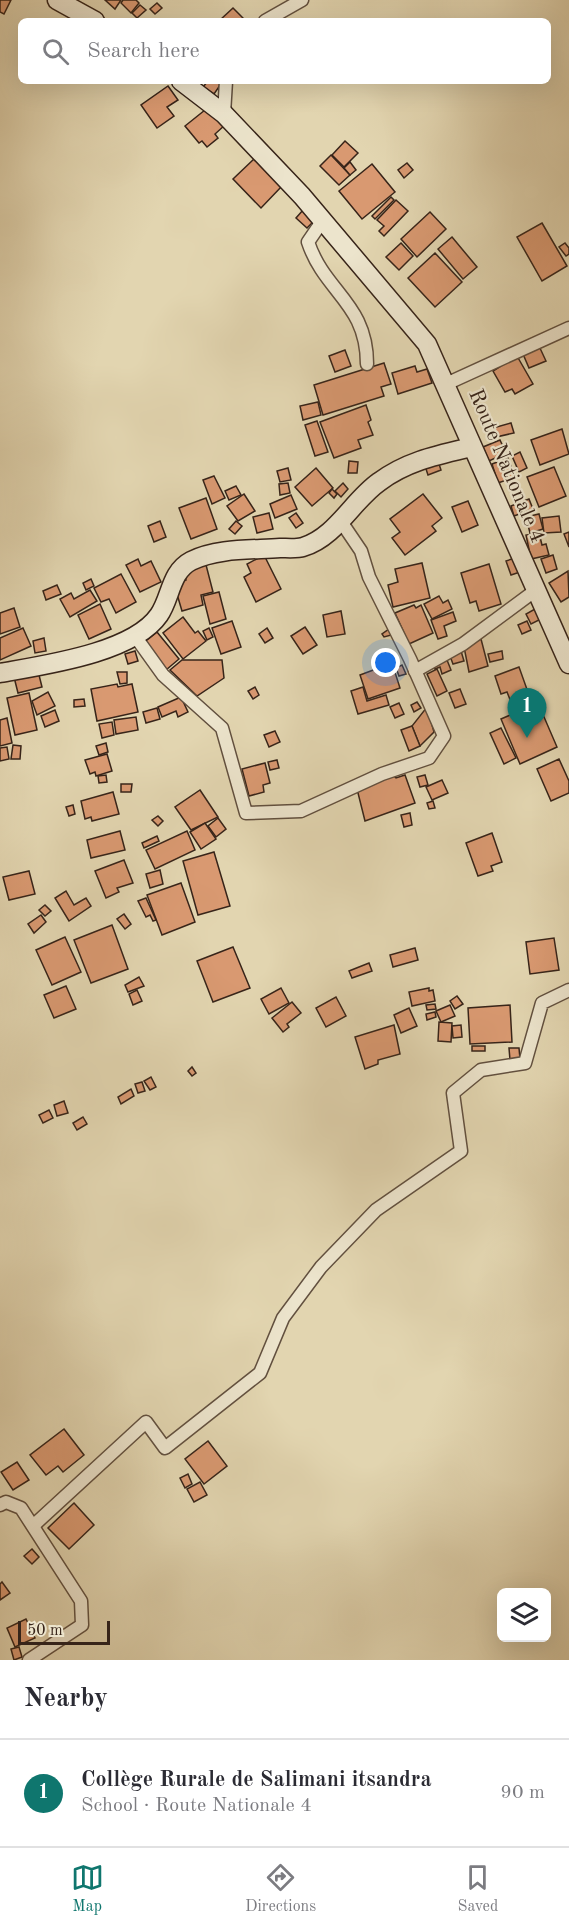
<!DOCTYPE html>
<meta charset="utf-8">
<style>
:root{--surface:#fff;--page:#f7f7f7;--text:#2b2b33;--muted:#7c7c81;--line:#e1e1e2;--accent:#0f766e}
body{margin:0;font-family:"Old Standard TT",serif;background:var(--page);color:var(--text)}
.controls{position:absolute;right:18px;bottom:18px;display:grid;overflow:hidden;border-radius:9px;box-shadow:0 6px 24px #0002}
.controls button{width:54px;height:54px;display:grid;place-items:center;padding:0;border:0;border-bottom:2px solid var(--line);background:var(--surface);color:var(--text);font:30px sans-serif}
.scale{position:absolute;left:18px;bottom:15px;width:92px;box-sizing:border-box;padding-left:6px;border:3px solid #372419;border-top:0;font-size:16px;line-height:21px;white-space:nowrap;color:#372419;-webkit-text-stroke:4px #ece4cc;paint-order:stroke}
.you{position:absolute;left:386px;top:663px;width:21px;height:21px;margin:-15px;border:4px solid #fff;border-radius:50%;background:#1a73e8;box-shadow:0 0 0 9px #1a73e833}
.badge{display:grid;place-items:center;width:39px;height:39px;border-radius:50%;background:var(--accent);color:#fff;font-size:20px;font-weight:700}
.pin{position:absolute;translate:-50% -50px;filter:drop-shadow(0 2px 3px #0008)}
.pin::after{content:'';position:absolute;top:32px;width:21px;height:18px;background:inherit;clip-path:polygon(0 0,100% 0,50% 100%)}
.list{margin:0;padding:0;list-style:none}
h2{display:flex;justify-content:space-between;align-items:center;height:78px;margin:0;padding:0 24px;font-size:26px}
h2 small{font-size:20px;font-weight:400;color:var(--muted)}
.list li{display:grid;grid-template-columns:39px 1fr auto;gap:18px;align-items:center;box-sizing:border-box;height:108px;padding:0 24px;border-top:2px solid var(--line)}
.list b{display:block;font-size:22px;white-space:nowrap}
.list p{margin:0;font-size:20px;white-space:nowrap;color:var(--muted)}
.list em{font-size:20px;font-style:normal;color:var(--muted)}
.icon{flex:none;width:33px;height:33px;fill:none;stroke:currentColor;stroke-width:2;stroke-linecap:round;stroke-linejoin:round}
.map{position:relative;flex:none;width:569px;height:1660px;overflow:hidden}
.search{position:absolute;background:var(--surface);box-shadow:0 6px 24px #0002;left:18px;right:18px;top:18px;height:66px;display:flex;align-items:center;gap:15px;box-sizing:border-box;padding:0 21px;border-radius:9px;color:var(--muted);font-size:22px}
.sheet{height:186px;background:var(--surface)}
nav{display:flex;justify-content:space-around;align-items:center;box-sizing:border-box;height:84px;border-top:2px solid var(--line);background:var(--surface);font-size:16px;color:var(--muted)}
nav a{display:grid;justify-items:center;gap:3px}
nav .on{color:var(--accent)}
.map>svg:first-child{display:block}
.building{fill:#d99971;stroke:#372419;stroke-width:1.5}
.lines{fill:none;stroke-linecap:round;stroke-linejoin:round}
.minor-casing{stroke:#62503f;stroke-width:15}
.secondary-casing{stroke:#372419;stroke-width:21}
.minor{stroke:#ece4cc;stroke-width:12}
.secondary{stroke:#ece4cc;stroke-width:18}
.labels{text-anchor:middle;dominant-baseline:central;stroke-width:4.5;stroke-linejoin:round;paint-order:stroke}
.street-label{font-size:21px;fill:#372419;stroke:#ece4cc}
</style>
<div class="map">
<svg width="569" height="1660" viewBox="0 0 569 1660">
<rect width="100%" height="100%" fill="#e2d5b0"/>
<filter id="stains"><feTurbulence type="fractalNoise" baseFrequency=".00333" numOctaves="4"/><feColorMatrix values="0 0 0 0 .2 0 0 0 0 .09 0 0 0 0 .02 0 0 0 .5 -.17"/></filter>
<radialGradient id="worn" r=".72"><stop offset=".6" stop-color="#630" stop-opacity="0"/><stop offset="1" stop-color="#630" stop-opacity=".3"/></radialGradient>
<g class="building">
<polygon points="0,0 11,0 4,14 0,12"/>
<polygon points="105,0 121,0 115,9"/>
<polygon points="123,0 136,0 139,3 131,13 121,3"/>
<polygon points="157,3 162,8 155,14 150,9"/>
<polygon points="140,5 146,10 137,18 132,13"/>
<polygon points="233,8 245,20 219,21"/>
<polygon points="208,81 223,81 214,94 203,87"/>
<polygon points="168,86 178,100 167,107 174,116 157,128 141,105"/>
<polygon points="210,106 225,125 215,134 218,138 207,147 202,141 199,143 185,126"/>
<polygon points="345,141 358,153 344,167 332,155"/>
<polygon points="331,155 350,175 339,185 320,166"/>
<polygon points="255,158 282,186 261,208 233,179"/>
<polygon points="350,162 356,170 350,175 344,168"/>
<polygon points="407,163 413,170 404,178 398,170"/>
<polygon points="372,164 395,192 362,219 339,191"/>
<polygon points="391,197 394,200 375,219 372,216"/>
<polygon points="396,200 408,211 384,236 379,231 384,226 377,220"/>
<polygon points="303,210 314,221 307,228 296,218"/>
<polygon points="430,212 446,229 417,257 401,239"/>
<polygon points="542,223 567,266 542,281 517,237"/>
<polygon points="452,237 477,267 463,279 438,249"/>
<polygon points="401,243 413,256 399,270 386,257"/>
<polygon points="565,243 569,248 569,254 566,256 559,247"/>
<polygon points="435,253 462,282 435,307 408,278"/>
<polygon points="539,346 546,361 529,368 523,354"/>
<polygon points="345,350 351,366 335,372 329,356"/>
<polygon points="517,356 533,384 515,394 512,389 505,392 493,371"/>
<polygon points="384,363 391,384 381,387 384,396 323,415 314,385"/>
<polygon points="415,366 417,372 427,369 432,383 398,394 392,373"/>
<polygon points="318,402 321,415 303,420 300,406"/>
<polygon points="366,405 371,420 368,422 373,435 358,440 361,448 334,458 320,422"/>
<polygon points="317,421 328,452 315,456 305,425"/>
<polygon points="511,423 514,433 496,437 493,428"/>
<polygon points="562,429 569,454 540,465 531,440"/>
<polygon points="500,440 506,453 489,461 483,447"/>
<polygon points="520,452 527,468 519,472 512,456"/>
<polygon points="508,458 515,477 498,483 492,464"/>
<polygon points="349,461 358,462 357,473 348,473"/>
<polygon points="438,461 441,470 428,475 425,466"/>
<polygon points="554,467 566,496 539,507 527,477"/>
<polygon points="288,468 291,480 280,482 277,471"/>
<polygon points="316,468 333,488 312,506 295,487"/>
<polygon points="214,476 225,498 212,504 203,480"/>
<polygon points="288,483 290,493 280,495 279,484"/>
<polygon points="343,483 348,489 341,497 335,491"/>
<polygon points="236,486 241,495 229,500 225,491"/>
<polygon points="332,489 337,494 334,498 329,493"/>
<polygon points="244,494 255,511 238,521 227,506"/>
<polygon points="423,494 442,518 432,526 436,531 405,555 392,538 400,532 390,519"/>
<polygon points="291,495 297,509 275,518 270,504"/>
<polygon points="206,498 217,529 191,539 179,508"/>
<polygon points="529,499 533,509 514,516 511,506"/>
<polygon points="468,501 478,525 462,532 452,507"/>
<polygon points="269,513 273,529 257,533 253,517"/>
<polygon points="296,513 303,523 296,528 289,518"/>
<polygon points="539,514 543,529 530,533 526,517"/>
<polygon points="559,516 561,532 544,533 542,518"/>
<polygon points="160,521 166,537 154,542 148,526"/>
<polygon points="236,521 242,526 235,534 229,529"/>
<polygon points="569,532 569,547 564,534"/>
<polygon points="539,533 542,545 546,544 549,555 531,559 526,535"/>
<polygon points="264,555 281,589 256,602 244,577 251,573 247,564"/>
<polygon points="553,555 557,569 546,573 541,559"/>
<polygon points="515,558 520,572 511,575 506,561"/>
<polygon points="138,559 141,566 151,561 161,582 140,592 126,565"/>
<polygon points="205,561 213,592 201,595 203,605 182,611 174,584 186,580 183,569"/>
<polygon points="422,563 430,598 393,607 388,585 398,582 395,569"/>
<polygon points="489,564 501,604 479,611 476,601 470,603 461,573"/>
<polygon points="568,571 569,597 561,602 549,583"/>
<polygon points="121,574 136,602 116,613 109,599 101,602 94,588"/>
<polygon points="91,579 94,586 86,590 83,583"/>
<polygon points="57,585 61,594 46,600 43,591"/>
<polygon points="90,590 97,601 70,617 60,599 71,593 74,599"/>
<polygon points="219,592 226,619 210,624 203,596"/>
<polygon points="439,596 443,603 448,600 452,609 432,619 424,604"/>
<polygon points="100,604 111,629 89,639 78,615"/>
<polygon points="414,605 416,608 421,605 433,633 409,644 395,613"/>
<polygon points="14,608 20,627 0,634 0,613"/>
<polygon points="535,609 541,619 531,624 526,614"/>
<polygon points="341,611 345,634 327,637 323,615"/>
<polygon points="453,612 456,621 444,626 447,636 438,639 431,620"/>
<polygon points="183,617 195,633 198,631 206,641 183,659 163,633"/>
<polygon points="232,621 241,647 221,654 212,628"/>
<polygon points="527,621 531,630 522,634 518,625"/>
<polygon points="305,627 317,645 303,654 291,636"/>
<polygon points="392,627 395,634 384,637 382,634"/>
<polygon points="23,628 31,646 0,660 0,638"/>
<polygon points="209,628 213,637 207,640 203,631"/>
<polygon points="267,628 273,638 265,643 259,634"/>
<polygon points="157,632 179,659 166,670 143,643"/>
<polygon points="44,638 46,651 35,653 33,641"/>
<polygon points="481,639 488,666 469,672 464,647"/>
<polygon points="135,651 138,661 128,664 125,654"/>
<polygon points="461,651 464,661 453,664 450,656"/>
<polygon points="502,651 503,659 490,662 488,654"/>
<polygon points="182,660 222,660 224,678 197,696 170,670"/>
<polygon points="447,660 451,670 442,674 440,667 435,669 434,666"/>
<polygon points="392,663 400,688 368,699 360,675"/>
<polygon points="402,665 406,674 399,676 396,668"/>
<polygon points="519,667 529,695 511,702 507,692 501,694 495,676"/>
<polygon points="437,669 447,691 437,696 427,674"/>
<polygon points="38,671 42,687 18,693 14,677"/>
<polygon points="117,672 127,672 127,683 120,684"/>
<polygon points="117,684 118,687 132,684 138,712 97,721 91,689"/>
<polygon points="255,687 259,695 253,699 248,691"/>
<polygon points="363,687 367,701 386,695 389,705 358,714 351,691"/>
<polygon points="460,689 466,704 455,708 449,693"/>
<polygon points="48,692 55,706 37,715 32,701"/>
<polygon points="29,693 37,730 15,735 7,698"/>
<polygon points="181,697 188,712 178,717 176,711 162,717 158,707"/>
<polygon points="84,699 85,706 74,707 74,700"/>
<polygon points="417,702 421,708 414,712 411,705"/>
<polygon points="399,703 404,714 395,718 390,707"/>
<polygon points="538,703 557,747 520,764 501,719"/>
<polygon points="427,707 434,732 420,746 412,726"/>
<polygon points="157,708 160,719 146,723 143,712"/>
<polygon points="55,710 59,721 45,727 41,716"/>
<polygon points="136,717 138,730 116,734 114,720"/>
<polygon points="7,718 12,743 0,746 0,720"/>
<polygon points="112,722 114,735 102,738 99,724"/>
<polygon points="412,726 420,746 409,751 401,730"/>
<polygon points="501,728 516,758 504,764 490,733"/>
<polygon points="275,731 280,742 269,747 264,735"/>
<polygon points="106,743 108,752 99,755 96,746"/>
<polygon points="13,745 21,746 20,759 11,759"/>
<polygon points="7,747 9,759 0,761 0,748"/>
<polygon points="107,754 112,771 96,776 95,772 90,774 85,760"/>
<polygon points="559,759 569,781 569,793 551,801 537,769"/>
<polygon points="277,760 279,768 270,770 268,762"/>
<polygon points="265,763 270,783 263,785 264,792 249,796 242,769"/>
<polygon points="392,774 396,778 405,775 415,803 365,821 357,789"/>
<polygon points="106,775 107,782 99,783 98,776"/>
<polygon points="425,775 428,785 420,787 417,777"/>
<polygon points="442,780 448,793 432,800 426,787"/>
<polygon points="121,784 132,784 131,792 121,792"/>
<polygon points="200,790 218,817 191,830 175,807"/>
<polygon points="113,792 119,814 92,821 91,817 85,819 81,801"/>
<polygon points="433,801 435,808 429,809 427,803"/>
<polygon points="73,805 75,814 69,816 66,807"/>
<polygon points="410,813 412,825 404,827 401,815"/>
<polygon points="158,816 163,821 158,826 152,820"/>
<polygon points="218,818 226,829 216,837 208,826"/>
<polygon points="205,823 216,839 201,849 190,832"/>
<polygon points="120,831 125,850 91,858 87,840"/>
<polygon points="187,831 195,850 155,869 146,850"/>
<polygon points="492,833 502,862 491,866 493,871 478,876 466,843"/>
<polygon points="157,836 159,841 144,848 142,843"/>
<polygon points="214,852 230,906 198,915 183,861"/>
<polygon points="124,860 133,883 117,888 119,892 106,898 95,871"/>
<polygon points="160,870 163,884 150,888 146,874"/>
<polygon points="29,871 35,894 9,900 3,877"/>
<polygon points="181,883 195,922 162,935 147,895"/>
<polygon points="66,891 74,905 86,898 91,906 69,921 55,898"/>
<polygon points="146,898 156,920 153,921 150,915 146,917 138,901"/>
<polygon points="45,905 51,911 45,916 39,910"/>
<polygon points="124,914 131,924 125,929 117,919"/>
<polygon points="41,915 46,922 34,933 28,924"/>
<polygon points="112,925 128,969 91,983 74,940"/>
<polygon points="65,937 81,972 52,985 36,950"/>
<polygon points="554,938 559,970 530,974 526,942"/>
<polygon points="233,947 250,988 213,1002 197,961"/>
<polygon points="415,948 418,960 393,967 390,955"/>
<polygon points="369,963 372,971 352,978 349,971"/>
<polygon points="139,977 144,986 128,992 125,985"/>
<polygon points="66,986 76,1009 54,1018 44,995"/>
<polygon points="281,988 289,1003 269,1014 261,999"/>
<polygon points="429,988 429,991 433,990 435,1001 412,1006 409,992"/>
<polygon points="137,990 142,1001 133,1005 129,994"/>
<polygon points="457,996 463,1004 455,1009 450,1001"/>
<polygon points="336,997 346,1016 326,1027 316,1008"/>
<polygon points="292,1002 301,1013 287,1024 289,1027 283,1032 272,1018"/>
<polygon points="435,1004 436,1009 427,1010 426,1005"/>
<polygon points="450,1005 455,1016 441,1022 436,1011"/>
<polygon points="510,1005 512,1042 470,1044 468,1008"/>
<polygon points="409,1008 417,1026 401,1033 394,1015"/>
<polygon points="435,1012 436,1017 427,1020 426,1014"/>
<polygon points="439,1022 452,1023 451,1042 438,1041"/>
<polygon points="394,1025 400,1054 378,1060 378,1064 365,1069 355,1037"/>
<polygon points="461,1025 462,1037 453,1038 452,1026"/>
<rect x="472" y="1046" width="13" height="5"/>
<polygon points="509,1048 519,1048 520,1059 510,1060"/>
<polygon points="192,1067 196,1073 192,1076 188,1071"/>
<polygon points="151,1077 156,1087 150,1090 144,1081"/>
<polygon points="142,1082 145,1091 138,1093 135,1084"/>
<polygon points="131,1089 134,1096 121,1104 118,1097"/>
<polygon points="64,1101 68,1113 57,1116 54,1105"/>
<polygon points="49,1110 53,1118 43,1123 39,1115"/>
<polygon points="83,1117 87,1124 77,1130 73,1123"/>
<polygon points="64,1429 84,1455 63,1472 58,1466 46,1475 30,1455"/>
<polygon points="208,1441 227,1466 204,1484 185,1459"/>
<polygon points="17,1462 29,1480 13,1490 1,1472"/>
<polygon points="188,1474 192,1484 185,1488 180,1478"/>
<polygon points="200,1482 207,1495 194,1502 187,1489"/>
<polygon points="74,1503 94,1525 69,1549 48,1528"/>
<polygon points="32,1549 39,1557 32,1564 24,1556"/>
<polygon points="2,1582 10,1593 0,1600 0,1584"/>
<polygon points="26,1619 35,1638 15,1647 7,1628"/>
<polygon points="19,1647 22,1657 14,1660 11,1649"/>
</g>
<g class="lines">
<g class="minor-casing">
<g id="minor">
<polyline points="265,21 302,0"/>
<polyline points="224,114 226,81"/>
<path d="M323 220 308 242C325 293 367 303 367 364"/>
<polyline points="446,384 569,328"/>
<polyline points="135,636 163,675 222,728 246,813 301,811 382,774 429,758 444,736 410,659 369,577 361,551 340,520"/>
<polyline points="415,671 463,644 536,590"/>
<polyline points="0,1505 6,1502 21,1508 81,1601 82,1625 29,1660"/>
<polyline points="34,1525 146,1422 165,1448 260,1373 283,1318 321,1267 376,1210 461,1151 453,1093 481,1070 525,1063 542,1003 569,990"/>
</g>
</g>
<g class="secondary-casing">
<g id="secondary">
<polyline points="57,0 95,21"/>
<polyline points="181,81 224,114 302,196 427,344 569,664"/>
<path d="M0 673C44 665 133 653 159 615 171 598 170 572 191 561 217 548 251 550 280 548 287 548 297 549 303 547 336 537 353 500 379 482 407 461 438 455 472 447"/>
</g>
</g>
<use href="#minor" class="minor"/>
<use href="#secondary" class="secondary"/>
</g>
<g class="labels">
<g class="street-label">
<text transform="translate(506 466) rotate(67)">Route Nationale 4</text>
</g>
</g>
<rect width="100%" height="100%" filter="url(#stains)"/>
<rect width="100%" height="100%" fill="url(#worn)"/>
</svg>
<div class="controls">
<button><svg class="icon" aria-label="layers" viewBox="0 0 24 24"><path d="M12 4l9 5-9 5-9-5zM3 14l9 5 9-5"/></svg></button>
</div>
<div class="scale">50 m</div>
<div class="you"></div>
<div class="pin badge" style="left:527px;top:738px">1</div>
<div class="search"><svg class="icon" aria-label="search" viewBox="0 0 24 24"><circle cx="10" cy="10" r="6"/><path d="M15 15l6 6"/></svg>Search here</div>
</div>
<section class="sheet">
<h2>Nearby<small></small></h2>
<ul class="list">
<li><span class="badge">1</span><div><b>Collège Rurale de Salimani itsandra</b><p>School · Route Nationale 4</p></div><em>90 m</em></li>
</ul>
</section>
<nav>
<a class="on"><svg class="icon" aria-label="map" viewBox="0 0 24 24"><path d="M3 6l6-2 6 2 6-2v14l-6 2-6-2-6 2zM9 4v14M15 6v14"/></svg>Map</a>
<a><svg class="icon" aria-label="directions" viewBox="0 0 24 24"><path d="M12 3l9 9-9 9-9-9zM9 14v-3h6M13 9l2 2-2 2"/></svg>Directions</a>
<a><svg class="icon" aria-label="saved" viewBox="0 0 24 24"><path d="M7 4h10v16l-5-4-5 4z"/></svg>Saved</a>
</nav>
